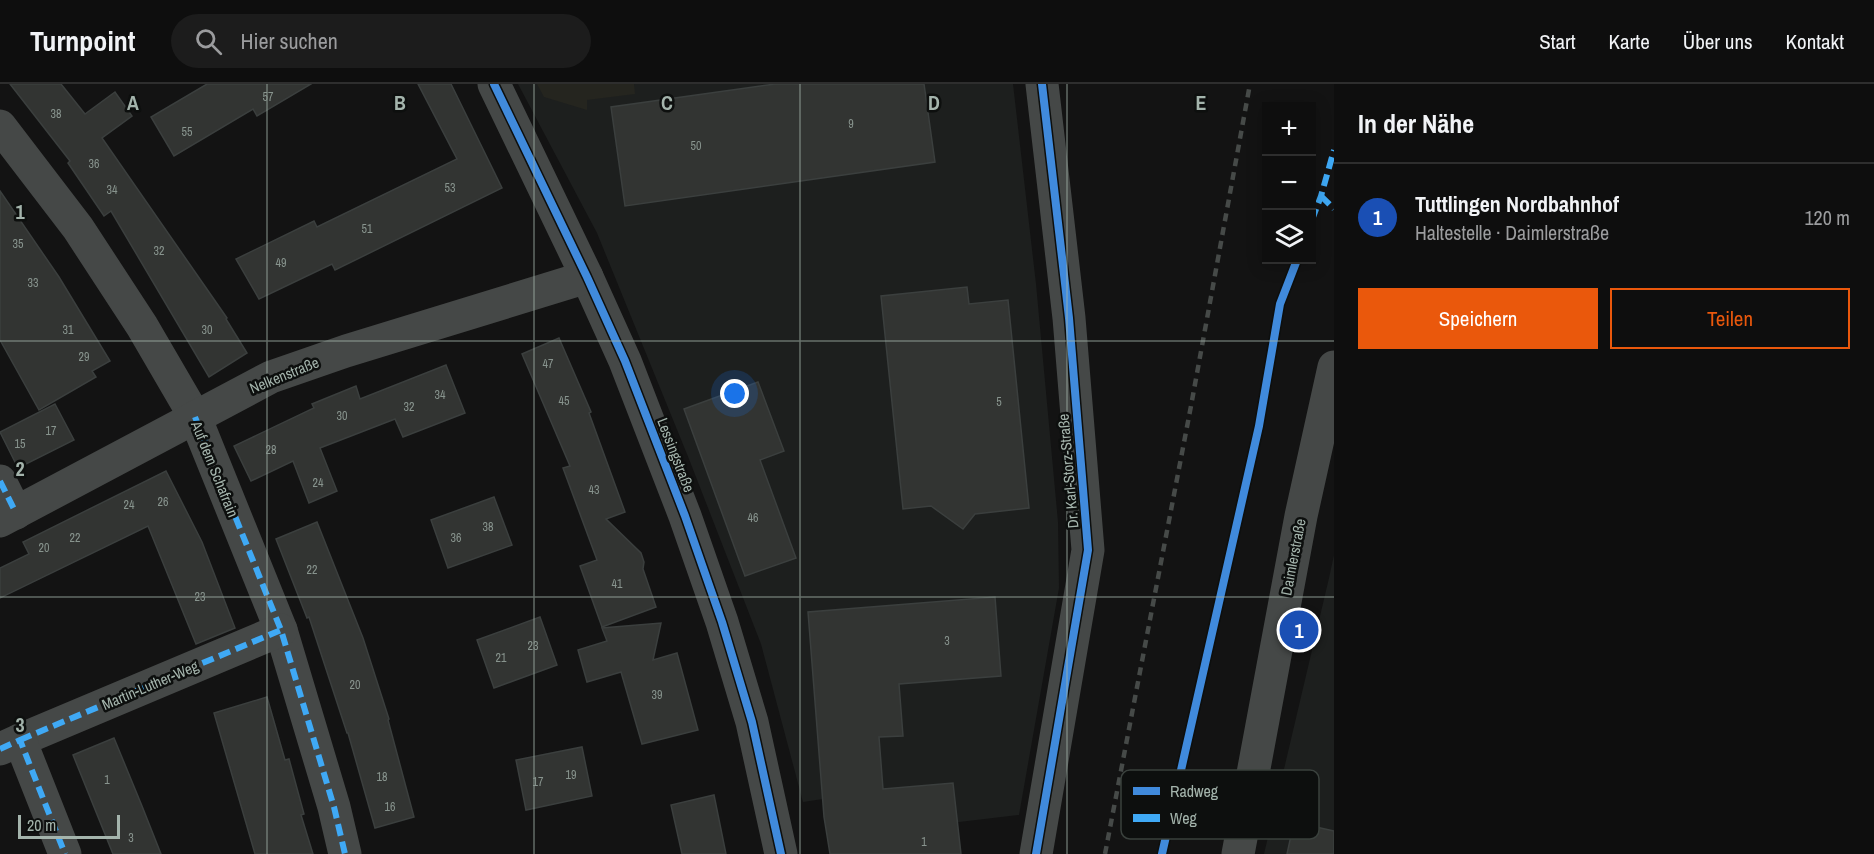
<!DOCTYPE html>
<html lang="de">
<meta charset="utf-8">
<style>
:root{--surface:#0e0e0e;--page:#1c1c1c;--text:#f1f3f6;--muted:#9b9c9e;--line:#2e2e2e;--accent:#ea580c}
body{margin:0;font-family:"Archivo Narrow",sans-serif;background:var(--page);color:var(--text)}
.controls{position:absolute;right:18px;top:18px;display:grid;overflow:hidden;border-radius:0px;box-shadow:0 3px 15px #0003}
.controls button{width:54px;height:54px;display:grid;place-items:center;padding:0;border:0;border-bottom:2px solid var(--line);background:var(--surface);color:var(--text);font:30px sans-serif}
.scale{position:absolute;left:18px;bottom:15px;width:102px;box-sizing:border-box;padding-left:6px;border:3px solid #a4b4ac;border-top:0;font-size:16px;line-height:21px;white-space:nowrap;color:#a4b4ac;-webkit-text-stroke:4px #0d0f0e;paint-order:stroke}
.you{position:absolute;left:735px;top:310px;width:21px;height:21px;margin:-15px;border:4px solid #fff;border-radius:50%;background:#1a73e8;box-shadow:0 0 0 9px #1a73e833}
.badge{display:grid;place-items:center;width:39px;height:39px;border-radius:50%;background:var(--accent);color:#fff;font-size:20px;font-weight:700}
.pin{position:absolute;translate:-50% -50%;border:3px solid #fff;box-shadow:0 2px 6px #0006}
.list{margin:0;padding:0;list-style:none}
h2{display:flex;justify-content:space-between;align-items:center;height:78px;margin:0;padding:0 24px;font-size:26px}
h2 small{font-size:20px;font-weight:400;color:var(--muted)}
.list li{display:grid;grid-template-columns:39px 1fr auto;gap:18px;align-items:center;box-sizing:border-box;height:108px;padding:0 24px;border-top:2px solid var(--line)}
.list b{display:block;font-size:22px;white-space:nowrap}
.list p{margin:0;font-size:20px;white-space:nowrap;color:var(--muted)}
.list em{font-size:20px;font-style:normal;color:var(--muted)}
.actions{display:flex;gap:12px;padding:18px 24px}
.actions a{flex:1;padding:14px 0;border:2px solid var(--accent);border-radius:0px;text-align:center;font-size:21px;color:var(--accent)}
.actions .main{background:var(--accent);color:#fff}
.icon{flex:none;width:33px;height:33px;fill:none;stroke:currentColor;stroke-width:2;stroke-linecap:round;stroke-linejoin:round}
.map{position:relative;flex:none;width:1334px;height:770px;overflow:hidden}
header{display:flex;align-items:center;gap:36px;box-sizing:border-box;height:84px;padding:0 30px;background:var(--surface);border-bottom:2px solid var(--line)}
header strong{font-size:28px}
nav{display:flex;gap:33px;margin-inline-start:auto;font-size:21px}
.search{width:420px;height:54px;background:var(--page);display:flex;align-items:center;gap:15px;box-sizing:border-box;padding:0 21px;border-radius:33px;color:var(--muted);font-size:22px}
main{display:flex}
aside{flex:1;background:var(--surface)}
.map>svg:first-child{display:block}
.built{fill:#1d1f1e}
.green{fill:#25251f}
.building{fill:#323432;stroke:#3b3f3e;stroke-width:1.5}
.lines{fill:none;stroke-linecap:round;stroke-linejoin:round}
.minor{stroke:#454847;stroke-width:33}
.rail{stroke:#464a48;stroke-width:4.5;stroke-dasharray:8 6;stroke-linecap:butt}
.quiet{stroke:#3fa9f5;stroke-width:6;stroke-dasharray:12 6;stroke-linecap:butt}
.cycleway-casing{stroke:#0d0f0e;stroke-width:11}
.cycleway{stroke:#408adc;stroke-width:8}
.grid{fill:none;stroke:#a4b4ac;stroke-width:1.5;stroke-opacity:0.55}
.labels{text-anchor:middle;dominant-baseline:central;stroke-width:5;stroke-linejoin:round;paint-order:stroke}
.number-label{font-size:12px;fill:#88948e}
.street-label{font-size:15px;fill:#a4b4ac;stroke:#0d0f0e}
.key{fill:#0d0f0e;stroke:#3a413d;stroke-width:1.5}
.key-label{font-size:16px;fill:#a4b4ac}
.grid-label{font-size:20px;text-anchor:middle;font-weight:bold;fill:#a4b4ac;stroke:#0d0f0e;stroke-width:5;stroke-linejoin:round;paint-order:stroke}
</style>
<header>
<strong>Turnpoint</strong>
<div class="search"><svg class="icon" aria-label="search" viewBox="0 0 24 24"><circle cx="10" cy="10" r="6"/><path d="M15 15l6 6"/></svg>Hier suchen</div>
<nav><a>Start</a><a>Karte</a><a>Über uns</a><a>Kontakt</a></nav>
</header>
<main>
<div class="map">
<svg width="1334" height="770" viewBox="0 0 1334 770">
<rect width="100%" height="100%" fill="#131313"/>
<g class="built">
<polygon points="518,0 1013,0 1036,200 1058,438 1059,504 1019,731 875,748 856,710 803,718 761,560 689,375 597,149"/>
<polygon points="1334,471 1334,770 1264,770 1329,494"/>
</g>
<polygon class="green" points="537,0 634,0 635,10 587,16 587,26 544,13"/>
<g class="building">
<polygon points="10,0 61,0 85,30 115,8 132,32 102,54 227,234 226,235 247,269 209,293 111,127 104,132 68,79 70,77"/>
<polygon points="207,0 311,0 257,32 253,25 174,72 151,33"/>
<polygon points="418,0 451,0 502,104 335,186 332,180 259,215 236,175 314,137 317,143 457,75"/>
<polygon points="775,0 924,0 935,78 625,122 611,23"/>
<polygon points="0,107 59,193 110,277 92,287 96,293 39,326 0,256"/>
<polygon points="967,203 969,220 1008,216 1029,424 975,430 963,445 931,422 903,425 881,212"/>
<polygon points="559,254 591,328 589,329 625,428 606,435 641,469 644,478 643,485 656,523 602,543 580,482 597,476 563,384 570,382 522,270"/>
<polygon points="446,281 465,329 403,353 395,335 320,364 337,407 309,419 293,377 251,397 234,362 314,324 312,320 356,302 360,315"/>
<polygon points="758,298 784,367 760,376 796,474 745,492 684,325"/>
<polygon points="55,320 74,356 18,384 0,348"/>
<polygon points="166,387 202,458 235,544 196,560 148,442 0,514 0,484 29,470 23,458"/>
<polygon points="494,413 512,461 448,484 431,436"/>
<polygon points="317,438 363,554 389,635 388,636 414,733 375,744 348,649 347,649 309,533 307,534 276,455"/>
<polygon points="995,513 1001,592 899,600 903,652 879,653 883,705 953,699 961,770 830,770 824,733 808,528"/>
<polygon points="540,533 557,581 494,604 477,556"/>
<polygon points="661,539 653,576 677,569 698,646 642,660 621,588 587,598 578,566 607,557 602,544"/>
<polygon points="267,613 285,676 289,675 304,730 301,731 313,770 255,770 214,629"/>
<polygon points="114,654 142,722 161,770 113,770 73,671"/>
<polygon points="582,663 592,712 526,726 516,676"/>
<polygon points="714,711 726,770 682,770 671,721"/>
<polygon points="1294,738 1334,747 1334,770 1287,770"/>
</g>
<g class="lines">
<g class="minor">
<polyline points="494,0 587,193 625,277 685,432 722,538 752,638 781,770"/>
<polyline points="0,42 78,144 142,242 195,333 281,546 334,723 345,770"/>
<polyline points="0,397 16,429"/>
<polyline points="0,437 271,293 346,267 587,193"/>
<polyline points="20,656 281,546"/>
<polyline points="0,665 20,656 65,770"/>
<polyline points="1036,770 1088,466 1069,234 1042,0"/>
<polyline points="1238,770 1301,432 1334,283"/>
</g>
<polyline class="rail" points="1105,770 1191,322 1250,0"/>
<g class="quiet">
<polyline points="1321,112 1334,125"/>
<polyline points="1312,136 1321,112 1334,66"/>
<polyline points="195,333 281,546 334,723 345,770"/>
<polyline points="0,397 16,429"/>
<polyline points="20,656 281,546"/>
<polyline points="0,665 20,656 65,770"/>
</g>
<g class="cycleway-casing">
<g id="cycleway">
<polyline points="494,0 587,193 625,277 685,432 722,538 752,638 781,770"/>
<polyline points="1036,770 1088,466 1069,234 1042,0"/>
<polyline points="1162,770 1259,342 1280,220 1297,176"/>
</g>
</g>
<use href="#cycleway" class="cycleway"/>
</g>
<path class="grid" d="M267 0V770M534 0V770M800 0V770M1067 0V770M0 257H1334M0 513H1334"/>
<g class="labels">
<g class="number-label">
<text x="268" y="13">57</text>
<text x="56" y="30">38</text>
<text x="851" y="40">9</text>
<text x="187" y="48">55</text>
<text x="696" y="62">50</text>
<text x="94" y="80">36</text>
<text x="450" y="104">53</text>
<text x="112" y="106">34</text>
<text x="367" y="145">51</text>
<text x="18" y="160">35</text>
<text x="159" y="167">32</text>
<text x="281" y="179">49</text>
<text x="33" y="199">33</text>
<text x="68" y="246">31</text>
<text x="207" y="246">30</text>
<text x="84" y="273">29</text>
<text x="548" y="280">47</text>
<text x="440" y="311">34</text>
<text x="564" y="317">45</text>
<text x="999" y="318">5</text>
<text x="409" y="323">32</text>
<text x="342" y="332">30</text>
<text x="51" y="347">17</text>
<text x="20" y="360">15</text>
<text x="271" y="366">28</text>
<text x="318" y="399">24</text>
<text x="594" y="406">43</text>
<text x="163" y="418">26</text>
<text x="129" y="421">24</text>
<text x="753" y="434">46</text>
<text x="488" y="443">38</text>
<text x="75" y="454">22</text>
<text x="456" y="454">36</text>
<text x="44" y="464">20</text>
<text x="312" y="486">22</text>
<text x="617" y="500">41</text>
<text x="200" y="513">23</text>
<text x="947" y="557">3</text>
<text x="533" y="562">23</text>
<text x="501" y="574">21</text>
<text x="355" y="601">20</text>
<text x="657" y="611">39</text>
<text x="571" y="691">19</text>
<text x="382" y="693">18</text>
<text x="107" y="696">1</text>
<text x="538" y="698">17</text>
<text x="390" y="723">16</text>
<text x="131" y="754">3</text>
<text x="924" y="758">1</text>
</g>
<g class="street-label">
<text transform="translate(284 291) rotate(-22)">Nelkenstraße</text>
<text transform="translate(676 371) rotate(69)">Lessingstraße</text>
<text transform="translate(215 385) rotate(68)">Auf dem Schafrain</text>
<text transform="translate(1068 387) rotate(-95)">Dr. Karl-Storz-Straße</text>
<text transform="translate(1293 473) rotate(-79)">Daimlerstraße</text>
<text transform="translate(150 601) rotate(-23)">Martin-Luther-Weg</text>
</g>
</g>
<rect x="1121" y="686" width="198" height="69" rx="9" class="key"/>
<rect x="1133" y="703" width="27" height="8" fill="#408adc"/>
<rect x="1133" y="730" width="27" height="8" fill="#3fa9f5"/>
<g class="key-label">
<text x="1170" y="713">Radweg</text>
<text x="1170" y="740">Weg</text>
</g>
<g class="grid-label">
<text x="133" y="26">A</text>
<text x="400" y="26">B</text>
<text x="667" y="26">C</text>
<text x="934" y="26">D</text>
<text x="1201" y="26">E</text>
<text x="20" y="135">1</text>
<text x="20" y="392">2</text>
<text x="20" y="648">3</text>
</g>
</svg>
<div class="controls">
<button>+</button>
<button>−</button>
<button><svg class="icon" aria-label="layers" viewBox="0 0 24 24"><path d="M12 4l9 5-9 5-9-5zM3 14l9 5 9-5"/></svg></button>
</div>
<div class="scale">20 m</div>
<div class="you"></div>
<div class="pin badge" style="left:1299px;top:546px;background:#1a4fb4">1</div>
</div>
<aside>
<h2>In der Nähe<small></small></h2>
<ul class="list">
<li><span class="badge" style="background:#1a4fb4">1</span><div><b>Tuttlingen Nordbahnhof</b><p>Haltestelle · Daimlerstraße</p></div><em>120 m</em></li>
</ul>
<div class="actions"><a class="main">Speichern</a><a>Teilen</a></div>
</aside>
</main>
